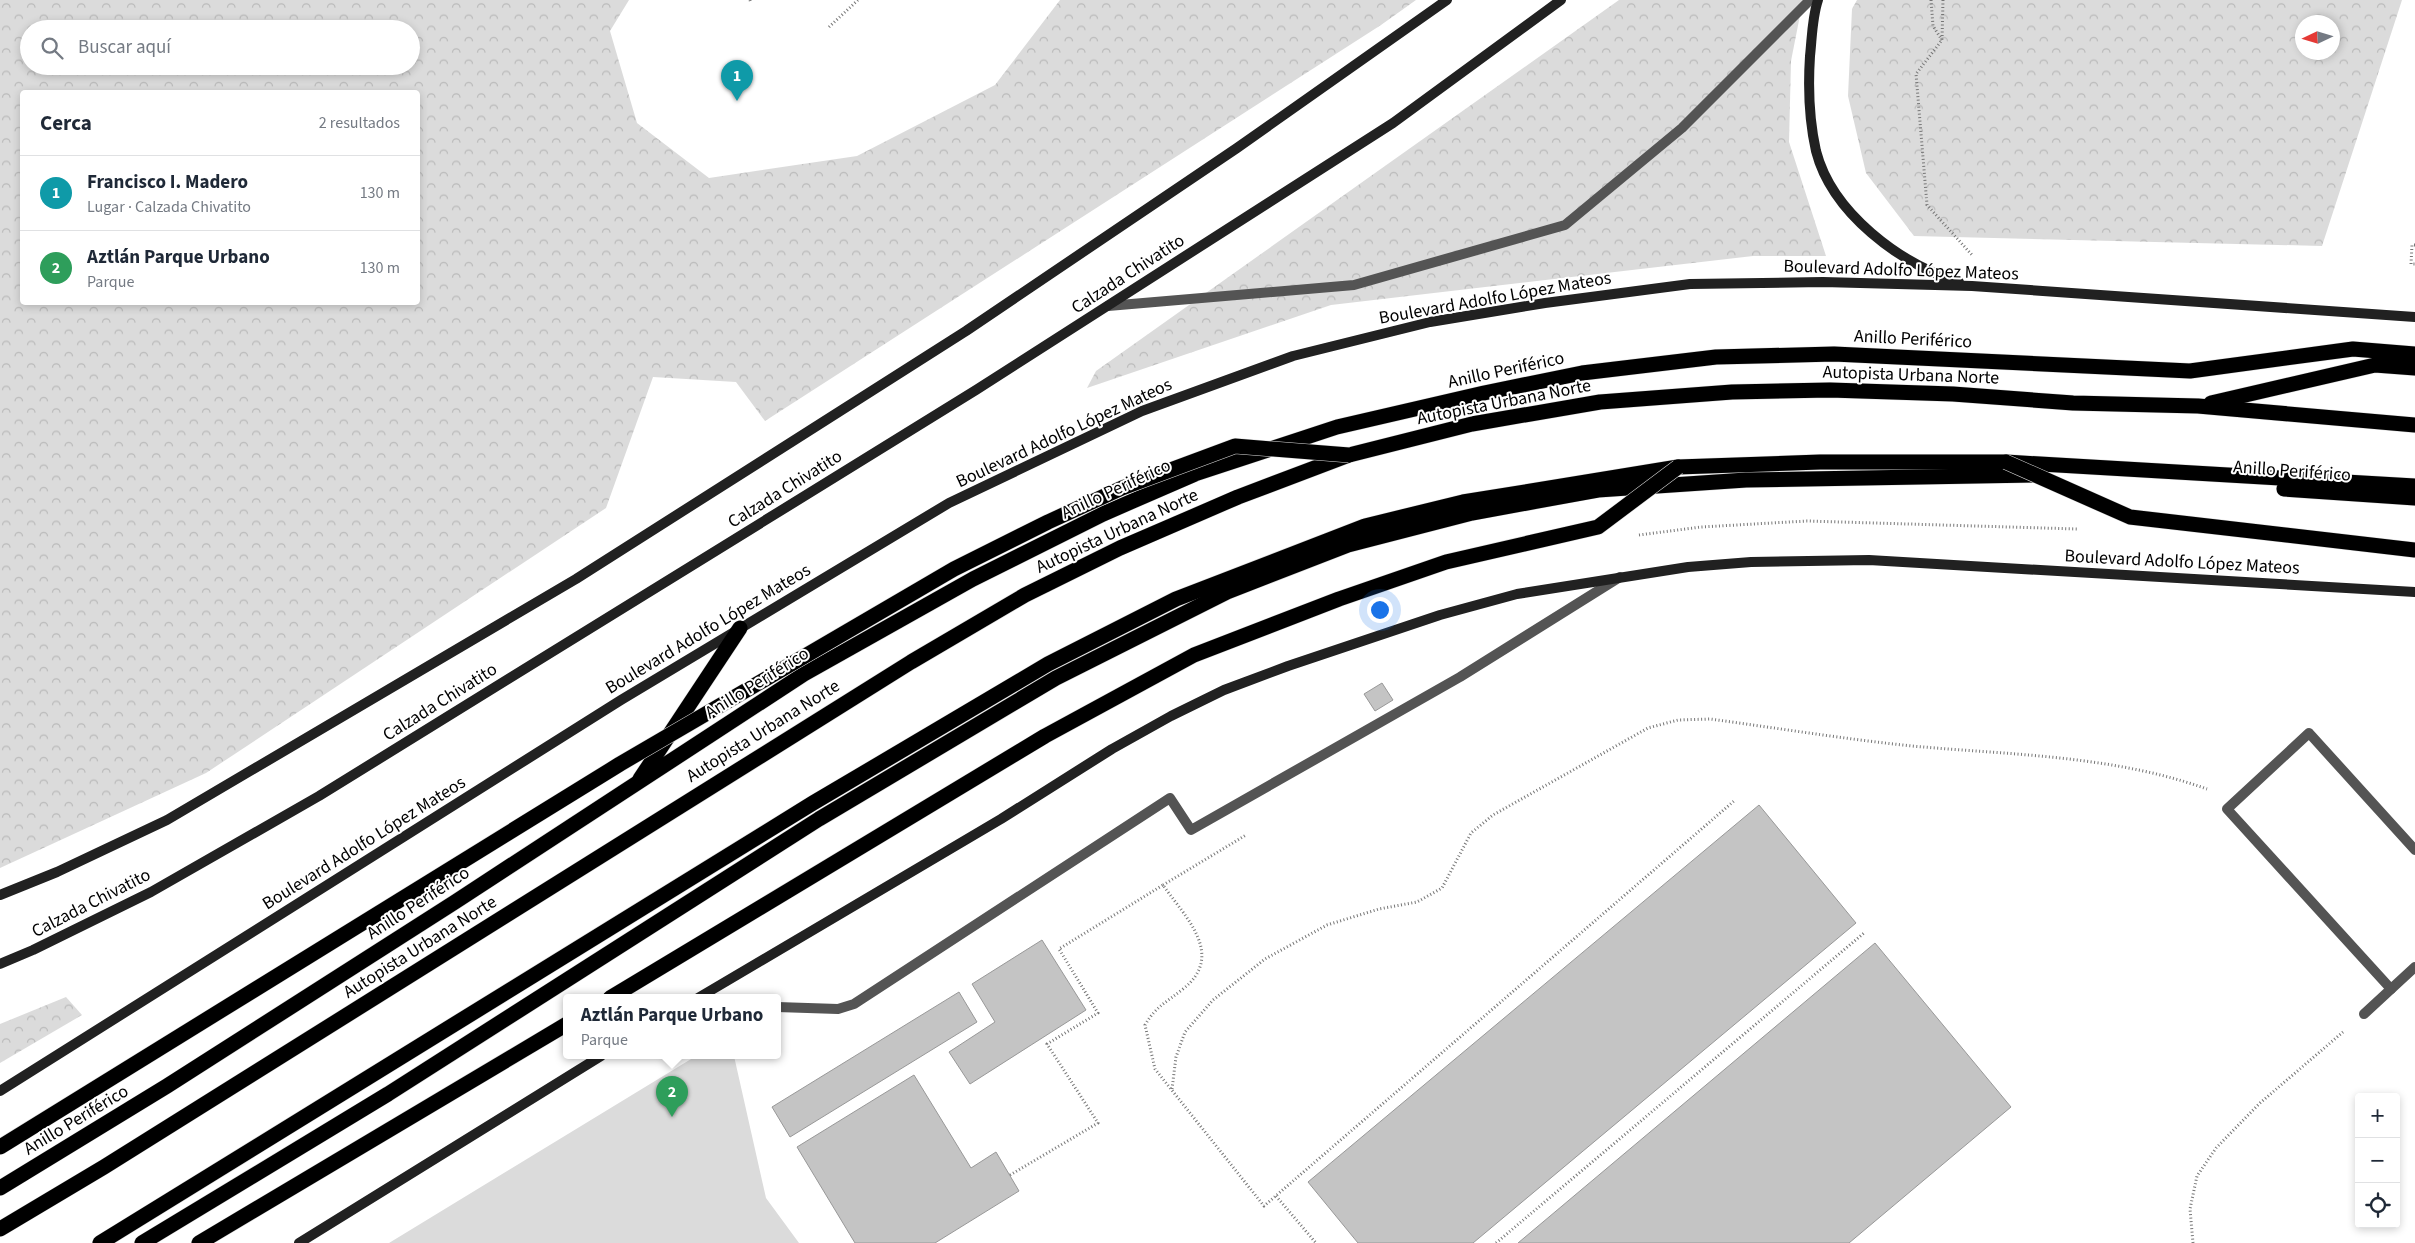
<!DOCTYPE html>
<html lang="es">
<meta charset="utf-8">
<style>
:root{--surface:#fff;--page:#f6f6f7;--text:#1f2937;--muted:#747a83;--line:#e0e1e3;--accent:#b45309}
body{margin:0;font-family:"Source Sans 3",sans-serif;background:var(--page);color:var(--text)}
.controls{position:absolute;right:15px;bottom:15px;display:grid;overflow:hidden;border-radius:5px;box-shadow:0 2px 8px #0003}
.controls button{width:45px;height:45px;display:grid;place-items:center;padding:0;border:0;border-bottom:1px solid var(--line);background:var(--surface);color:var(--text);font:25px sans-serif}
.compass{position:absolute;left:2295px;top:15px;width:45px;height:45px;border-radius:50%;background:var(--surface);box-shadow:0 2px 8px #0003;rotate:266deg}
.you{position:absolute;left:1379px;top:609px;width:18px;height:18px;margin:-12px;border:4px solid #fff;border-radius:50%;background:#1a73e8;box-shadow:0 0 0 8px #1a73e833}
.badge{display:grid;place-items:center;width:32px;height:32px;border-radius:50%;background:var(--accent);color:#fff;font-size:16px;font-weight:700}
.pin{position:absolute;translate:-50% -41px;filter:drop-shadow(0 1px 2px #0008)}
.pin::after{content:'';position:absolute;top:26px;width:18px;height:15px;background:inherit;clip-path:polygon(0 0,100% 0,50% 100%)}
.popup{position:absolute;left:563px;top:994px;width:218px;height:65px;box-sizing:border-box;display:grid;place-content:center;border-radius:5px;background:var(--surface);filter:drop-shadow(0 1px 4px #0005);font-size:16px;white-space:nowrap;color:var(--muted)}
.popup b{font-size:19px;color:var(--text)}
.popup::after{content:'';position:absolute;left:50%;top:100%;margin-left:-10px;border:10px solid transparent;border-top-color:var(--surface)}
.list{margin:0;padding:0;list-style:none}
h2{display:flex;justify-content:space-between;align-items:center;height:65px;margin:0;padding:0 20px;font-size:21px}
h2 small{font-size:16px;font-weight:400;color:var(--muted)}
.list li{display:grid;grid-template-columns:32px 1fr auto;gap:15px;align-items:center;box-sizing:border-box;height:75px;padding:0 20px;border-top:1px solid var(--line)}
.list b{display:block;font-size:19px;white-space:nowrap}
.list p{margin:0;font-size:16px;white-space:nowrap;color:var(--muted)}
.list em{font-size:16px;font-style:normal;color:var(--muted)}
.icon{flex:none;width:28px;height:28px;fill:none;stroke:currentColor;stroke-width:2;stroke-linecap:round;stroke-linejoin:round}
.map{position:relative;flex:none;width:2415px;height:1243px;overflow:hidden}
.search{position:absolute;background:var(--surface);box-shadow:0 2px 8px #0003;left:20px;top:20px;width:400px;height:55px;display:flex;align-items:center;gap:12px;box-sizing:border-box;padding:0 18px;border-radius:28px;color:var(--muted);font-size:19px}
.panel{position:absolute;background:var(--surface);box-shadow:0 2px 8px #0003;left:20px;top:90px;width:400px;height:215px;border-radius:5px}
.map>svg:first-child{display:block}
.forest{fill:url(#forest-crowns);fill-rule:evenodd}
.park{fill:#dbdbdb}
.building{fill:#c4c4c4;stroke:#989898}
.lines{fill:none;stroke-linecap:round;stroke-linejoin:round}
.motorway-casing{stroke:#dbdbdb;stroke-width:16}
.path{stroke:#767676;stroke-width:3;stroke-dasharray:1 2.5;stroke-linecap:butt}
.service{stroke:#545454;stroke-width:10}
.secondary{stroke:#212121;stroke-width:10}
.motorway{stroke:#000;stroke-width:15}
.motorway-bridge-casing{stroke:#dbdbdb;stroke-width:16;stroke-linecap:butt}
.motorway-bridge{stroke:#000;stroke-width:15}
.labels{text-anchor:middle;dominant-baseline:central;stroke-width:4;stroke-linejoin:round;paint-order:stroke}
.street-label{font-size:18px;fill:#000;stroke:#fff}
</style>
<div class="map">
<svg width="2415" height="1243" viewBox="0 0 2415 1243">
<defs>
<pattern id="forest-crowns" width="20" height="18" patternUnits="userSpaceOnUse" patternTransform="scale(1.25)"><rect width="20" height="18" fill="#dbdbdb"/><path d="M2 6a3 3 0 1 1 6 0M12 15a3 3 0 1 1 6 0" fill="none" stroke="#bababa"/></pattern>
</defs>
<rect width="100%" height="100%" fill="#fff"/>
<g class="forest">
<path d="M0 0H629L610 31 637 123 709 178 857 156 995 85 1060 0H1416L1381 25 765 421 736 382 653 377 606 508 206 773 0 868ZM29 29H411V66H29ZM418 92V302H22V92Z"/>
<polygon points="1619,0 1803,0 1791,61 1789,142 1826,256 1753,256 1331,305 1087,388 1096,371"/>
<path d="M1857 0H2402L2322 246 1914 236 1866 173 1848 96 1852 9ZM2302 22H2332V52H2302Z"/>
<polygon points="66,997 82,1015 0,1063 0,1024"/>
</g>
<polygon class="park" points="696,1056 734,1056 766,1198 799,1243 389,1243"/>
<g class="building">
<polygon points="1382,683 1393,700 1375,711 1364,694"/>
<polygon points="1759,805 1856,923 1473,1243 1358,1243 1308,1182"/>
<polygon points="1042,940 1086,1010 970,1084 949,1052 995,1022 972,984"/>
<polygon points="1875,943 2011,1107 1849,1243 1518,1243"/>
<polygon points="959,992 977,1022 790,1137 772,1107"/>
<polygon points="914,1075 971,1168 996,1152 1019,1191 935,1243 855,1243 797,1147"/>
</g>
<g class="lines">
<g class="motorway-casing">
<g id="motorway">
<polyline points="2211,403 2375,365 2415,368"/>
<polyline points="2284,489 2415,498"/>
<polyline points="640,779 740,628"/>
<polyline points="0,1188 167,1086 455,902 804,674 973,579 1103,514 1195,474 1337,427 1484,393 1582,373 1716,357 1834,354 2190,371 2353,349 2415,354"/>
<polyline points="0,1229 104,1167 911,662 1025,595 1120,548 1238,497 1349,455 1472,424 1600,402 1732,392 1830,390 1953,394 2073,403 2198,406 2415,425"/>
<polyline points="100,1243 813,803 1048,664 1176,599 1365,526 1463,502 1678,467 1820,462 2006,462 2415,486"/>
<polyline points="142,1243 388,1094 819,819 1056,678 1227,592 1348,545 1472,513 1598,490 1746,480 2037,475"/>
<polyline points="199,1243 567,1024"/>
</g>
</g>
<g class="path">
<polyline points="750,0 751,3"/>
<polyline points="1931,0 1933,26 1942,40"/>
<polyline points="1943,0 1942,40 1916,74 1927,205 1972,255"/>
<polyline points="829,27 858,0"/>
<polyline points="2415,245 2412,245 2411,264 2415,264"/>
<polyline points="1639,535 1701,527 1807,521 2077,529"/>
<polyline points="1163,885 1246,835"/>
<path d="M1172 1089 1176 1057 1185 1032 1213 1000 1265 959 1327 925 1379 909 1417 902 1442 888 1471 833 1493 815 1648 728 1678 720 1710 719C1777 728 1844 739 1912 746 2011 755 2112 755 2207 789"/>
<path d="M1010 1175 1098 1123 1047 1044 1098 1013 1059 949 1163 885C1185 917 1226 955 1183 989 1167 1002 1156 1006 1145 1025L1155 1069 1264 1206 1734 801"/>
<polyline points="1276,1196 1316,1243"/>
<polyline points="1496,1243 1864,933"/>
<polyline points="2193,1243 2190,1209 2197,1176 2216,1148 2260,1103 2343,1032"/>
</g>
<g class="service">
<polyline points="1108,306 1354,285 1565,225 1682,128 1810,0"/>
<polyline points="2391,989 2227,809 2309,733 2415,850"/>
<polyline points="777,1007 838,1009 854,1004 1170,798 1191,830 1460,677 1620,577"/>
<polyline points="2364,1014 2415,967"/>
</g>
<g class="secondary">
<path d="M1818 0C1812 18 1812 38 1810 56 1808 87 1809 120 1816 151 1832 213 1900 264 1959 282"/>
<polyline points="0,895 57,872 167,820 576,579 966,331 1237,148 1447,0"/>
<polyline points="0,964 33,950 151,892 319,796 976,390 1393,123 1561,0"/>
<polyline points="698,998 1001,819 1112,749 1171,716 1224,690 1288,666 1440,615 1517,594 1688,567 1751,562 1869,560 2415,592"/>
<polyline points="0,1091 621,700 949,503 1142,411 1293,356 1430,322 1545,303 1690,284 1823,282 1972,286 2415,317"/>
<polyline points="299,1243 601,1056"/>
</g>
<use href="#motorway" class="motorway"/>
<g class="motorway-bridge-casing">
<g id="motorway-bridge">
<polyline points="2006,462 2130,517 2415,550"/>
<polyline points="610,998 1045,736 1194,655 1339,599 1446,562 1598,527 1678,467"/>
<polyline points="0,1147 620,764 954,569 1048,522 1122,488 1235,446 1349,455"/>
</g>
</g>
<use href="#motorway-bridge" class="motorway-bridge"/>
</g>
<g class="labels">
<g class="street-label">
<text transform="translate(1901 270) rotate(2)">Boulevard Adolfo López Mateos</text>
<text transform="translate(1128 274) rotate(-33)">Calzada Chivatito</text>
<text transform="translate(1495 298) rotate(-10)">Boulevard Adolfo López Mateos</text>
<text transform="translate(1913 339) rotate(3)">Anillo Periférico</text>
<text transform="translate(1506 370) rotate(-12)">Anillo Periférico</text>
<text transform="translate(1911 375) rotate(2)">Autopista Urbana Norte</text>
<text transform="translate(1504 402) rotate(-11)">Autopista Urbana Norte</text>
<text transform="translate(1064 433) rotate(-25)">Boulevard Adolfo López Mateos</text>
<text transform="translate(2292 471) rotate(4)">Anillo Periférico</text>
<text transform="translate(785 489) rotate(-32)">Calzada Chivatito</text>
<text transform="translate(1116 489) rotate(-25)">Anillo Periférico</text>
<text transform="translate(1117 531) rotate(-25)">Autopista Urbana Norte</text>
<text transform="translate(2182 562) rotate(3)">Boulevard Adolfo López Mateos</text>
<text transform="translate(708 629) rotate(-31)">Boulevard Adolfo López Mateos</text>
<text transform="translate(757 683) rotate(-32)">Anillo Periférico</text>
<text transform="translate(440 702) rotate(-32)">Calzada Chivatito</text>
<text transform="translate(763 731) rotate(-32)">Autopista Urbana Norte</text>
<text transform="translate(364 843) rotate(-32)">Boulevard Adolfo López Mateos</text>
<text transform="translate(91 903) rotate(-27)">Calzada Chivatito</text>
<text transform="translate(418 903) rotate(-33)">Anillo Periférico</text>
<text transform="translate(420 947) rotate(-32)">Autopista Urbana Norte</text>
<text transform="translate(76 1120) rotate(-31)">Anillo Periférico</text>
</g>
</g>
</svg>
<div class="controls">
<button>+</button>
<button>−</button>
<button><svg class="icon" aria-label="locate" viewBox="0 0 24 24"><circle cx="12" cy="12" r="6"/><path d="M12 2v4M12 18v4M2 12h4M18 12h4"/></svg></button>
</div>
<svg class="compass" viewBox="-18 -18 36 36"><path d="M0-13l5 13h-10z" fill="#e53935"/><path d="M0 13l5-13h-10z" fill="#747a83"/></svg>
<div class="you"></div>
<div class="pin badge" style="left:737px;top:101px;background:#0f9aa8">1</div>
<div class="pin badge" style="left:672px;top:1117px;background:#2e9e5b">2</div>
<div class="popup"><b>Aztlán Parque Urbano</b>Parque</div>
<div class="search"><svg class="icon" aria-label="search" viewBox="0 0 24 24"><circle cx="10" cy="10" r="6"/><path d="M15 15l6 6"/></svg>Buscar aquí</div>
<section class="panel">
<h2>Cerca<small>2 resultados</small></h2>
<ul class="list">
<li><span class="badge" style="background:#0f9aa8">1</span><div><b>Francisco I. Madero</b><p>Lugar · Calzada Chivatito</p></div><em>130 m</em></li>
<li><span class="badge" style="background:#2e9e5b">2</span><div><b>Aztlán Parque Urbano</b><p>Parque</p></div><em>130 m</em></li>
</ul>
</section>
</div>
